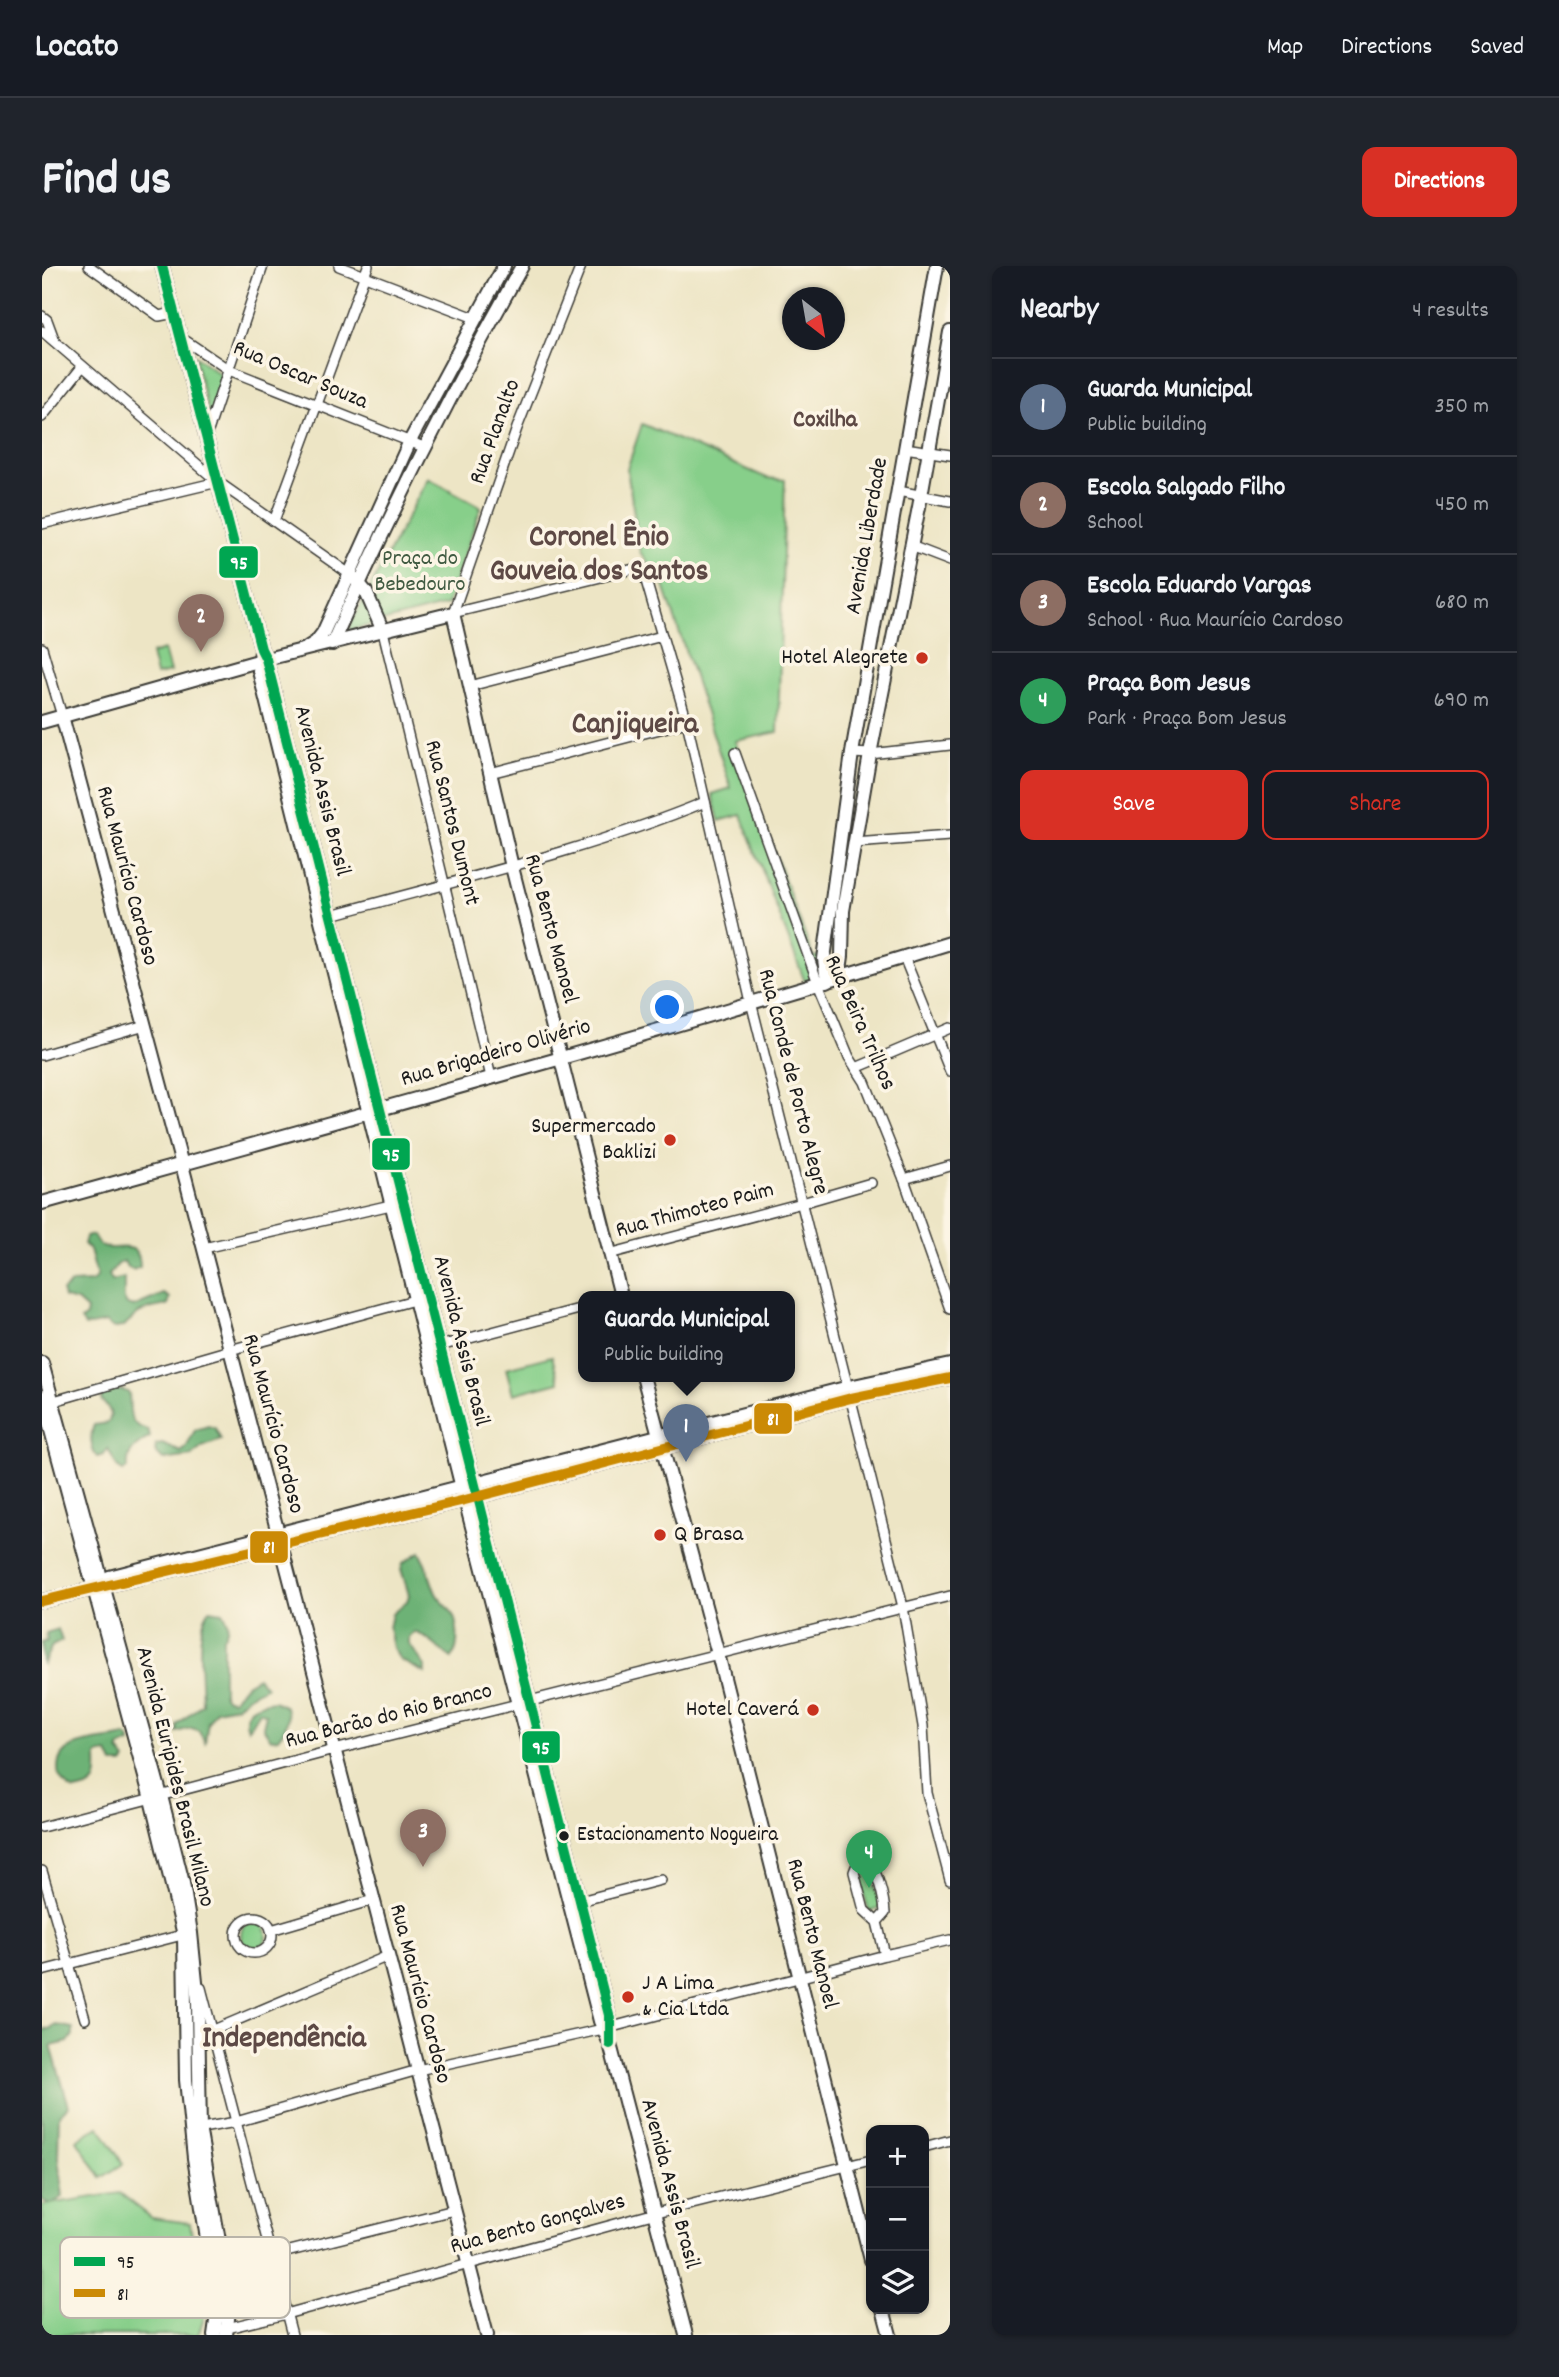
<!DOCTYPE html>
<meta charset="utf-8">
<style>
:root{--surface:#171b24;--page:#20242c;--text:#f1f3f6;--muted:#9ea1a6;--line:#363941;--accent:#d93025}
body{margin:0;font-family:Dekko,sans-serif;background:var(--page);color:var(--text)}
.controls{position:absolute;right:21px;bottom:21px;display:grid;overflow:hidden;border-radius:14px;box-shadow:0 2px 5px #0004}
.controls button{width:63px;height:63px;display:grid;place-items:center;padding:0;border:0;border-bottom:2px solid var(--line);background:var(--surface);color:var(--text);font:35px sans-serif}
.compass{position:absolute;left:740px;top:21px;width:63px;height:63px;border-radius:50%;background:var(--surface);box-shadow:0 2px 5px #0004;rotate:149deg}
.you{position:absolute;left:626px;top:742px;width:24px;height:24px;margin:-18px;border:5px solid #fff;border-radius:50%;background:#1a73e8;box-shadow:0 0 0 10px #1a73e833}
.badge{display:grid;place-items:center;width:46px;height:46px;border-radius:50%;background:var(--accent);color:#fff;font-size:23px;font-weight:700}
.pin{position:absolute;translate:-50% -58px;filter:drop-shadow(0 2px 4px #0008)}
.pin::after{content:'';position:absolute;top:37px;width:24px;height:21px;background:inherit;clip-path:polygon(0 0,100% 0,50% 100%)}
.popup{position:absolute;left:536px;top:1025px;width:217px;height:91px;box-sizing:border-box;display:grid;place-content:center;border-radius:14px;background:var(--surface);filter:drop-shadow(0 2px 5px #0005);font-size:23px;white-space:nowrap;color:var(--muted)}
.popup b{font-size:26px;color:var(--text)}
.popup::after{content:'';position:absolute;left:50%;top:100%;margin-left:-14px;border:14px solid transparent;border-top-color:var(--surface)}
.list{margin:0;padding:0;list-style:none}
h2{display:flex;justify-content:space-between;align-items:center;height:91px;margin:0;padding:0 28px;font-size:30px}
h2 small{font-size:23px;font-weight:400;color:var(--muted)}
.list li{display:grid;grid-template-columns:46px 1fr auto;gap:21px;align-items:center;box-sizing:border-box;height:98px;padding:0 28px;border-top:2px solid var(--line)}
.list b{display:block;font-size:26px;white-space:nowrap}
.list p{margin:0;font-size:23px;white-space:nowrap;color:var(--muted)}
.list em{font-size:23px;font-style:normal;color:var(--muted)}
.actions{display:flex;gap:14px;padding:21px 28px}
.actions a{flex:1;padding:16px 0;border:2px solid var(--accent);border-radius:14px;text-align:center;font-size:24px;color:var(--accent)}
.actions .main{background:var(--accent);color:#fff}
.icon{flex:none;width:38px;height:38px;fill:none;stroke:currentColor;stroke-width:2;stroke-linecap:round;stroke-linejoin:round}
.map{position:relative;flex:none;width:908px;height:2069px;overflow:hidden;border-radius:14px}
header{display:flex;align-items:center;gap:42px;box-sizing:border-box;height:98px;padding:0 35px;background:var(--surface);border-bottom:2px solid var(--line)}
header strong{font-size:33px}
nav{display:flex;gap:38px;margin-inline-start:auto;font-size:24px}
.intro{display:flex;align-items:center;justify-content:space-between;box-sizing:border-box;height:168px;padding:0 42px}
h1{margin:0;font-size:49px}
.button{padding:18px 32px;border-radius:14px;background:var(--accent);color:#fff;font-size:24px;font-weight:700}
main{display:flex;gap:42px;padding:0 42px}
aside{flex:1;background:var(--surface);border-radius:14px;box-shadow:0 2px 5px #0004}
.map>svg:first-child{display:block}
.green{fill:#87cf8a;stroke:#527653;stroke-width:2}
.forest{fill:#6db276;stroke:#446749;stroke-width:2}
.lines{fill:none;stroke-linecap:round;stroke-linejoin:round}
.street-casing{stroke:#3b3a35;stroke-width:12}
.secondary-casing{stroke:#3b3a35;stroke-width:16}
.street{stroke:#fff;stroke-width:9}
.secondary{stroke:#fff;stroke-width:12}
.bus-1-casing{stroke:#fcf5e5;stroke-width:16}
.bus-2-casing{stroke:#fcf5e5;stroke-width:16}
.bus-1{stroke:#00a651;stroke-width:10}
.bus-2{stroke:#cb8a06;stroke-width:10}
.poi-dot{fill:#c8321e;stroke:#fcf5e5;stroke-width:2.5}
.bus-dot{fill:#1c1c1c;stroke:#fcf5e5;stroke-width:2.5}
.labels{text-anchor:middle;dominant-baseline:central;stroke-width:7;stroke-linejoin:round;paint-order:stroke}
.bus-label{font-size:21px;fill:#1c1c1c;stroke:#fcf5e5;text-anchor:start}
.street-label{font-size:23px;fill:#1c1c1c;stroke:#fcf5e5}
.park-label{font-size:23px;fill:#415b42;stroke:#fcf5e5}
.poi-label{font-size:23px;fill:#1c1c1c;stroke:#fcf5e5;text-anchor:end}
.neighbourhood-label{font-size:24px;font-weight:bold;fill:#5d4945;stroke:#fcf5e5}
.district-label{font-size:30px;font-weight:bold;fill:#5d4945;stroke:#fcf5e5}
.key{fill:#fcf5e5;stroke:#b9b4a9;stroke-width:2}
.key-label{font-size:19px;fill:#1c1c1c}
.line-badge{stroke:#fcf5e5;stroke-width:2.5}
.badge-label{font-size:19px;text-anchor:middle;font-weight:bold;fill:#fff}
</style>
<header>
<strong>Locato</strong>
<nav><a>Map</a><a>Directions</a><a>Saved</a></nav>
</header>
<div class="intro"><h1>Find us</h1><a class="button">Directions</a></div>
<main>
<div class="map">
<svg width="908" height="2069" viewBox="0 0 908 2069">
<rect width="100%" height="100%" fill="#fcf5e5"/>
<filter id="ink" filterUnits="userSpaceOnUse"><feTurbulence type="fractalNoise" baseFrequency=".0143" numOctaves="2"/><feDisplacementMap in="SourceGraphic" scale="14" xChannelSelector="R" yChannelSelector="G"/><feConvolveMatrix kernelMatrix="1 2 1 2 8 2 1 2 1" color-interpolation-filters="sRGB"/></filter>
<filter id="wash" filterUnits="userSpaceOnUse"><feTurbulence type="fractalNoise" baseFrequency=".00686" numOctaves="4" result="noise"/><feDisplacementMap in="SourceGraphic" scale="28" xChannelSelector="R" yChannelSelector="G"/><feGaussianBlur stdDeviation="1.57" result="paint"/><feColorMatrix in="noise" values="0 0 0 0 0 0 0 0 0 0 0 0 0 0 0 0 0 1.4 0 .05"/><feComposite in="paint" operator="in"/></filter>
<g filter="url(#wash)">
<rect width="100%" height="100%" fill="#ede5c5"/>
<g class="green">
<polygon points="152,89 182,111 168,154"/>
<polygon points="600,158 725,212 743,214 736,466 693,475 703,507 771,691 778,689 780,710 763,716 699,549 677,555 670,528 689,522 620,314 598,286 585,203"/>
<polygon points="386,212 439,241 405,339 305,365"/>
<polygon points="122,384 128,406 114,409 109,388"/>
<polygon points="510,1090 517,1116 471,1128 464,1102"/>
<polygon points="827,1599 839,1642 827,1646 815,1603"/>
<circle cx="212" cy="1669" r="13"/>
<polygon points="57,1860 81,1898 59,1912 35,1874"/>
<polygon points="78,1927 110,1952 148,1957 164,2046 156,2069 0,2069 0,1939"/>
</g>
<g class="forest">
<path d="M51 969C53 972 54 976 58 979 70 989 98 968 98 1001L91 1004 85 1001 82 995 76 998 67 1009 70 1015 82 1012V1033L85 1039 91 1041 122 1028 128 1032 126 1039C117 1041 105 1042 97 1047 86 1054 77 1071 64 1056L43 1060 39 1054 44 1050 45 1044 35 1035 22 1032 20 1025 30 1017 50 1016 55 1011 48 984 42 978 44 971Z"/>
<path d="M74 1124H81L87 1127C89 1148 84 1158 106 1164L108 1171C95 1179 84 1185 86 1202L81 1205 75 1201 66 1183 62 1189 55 1191C48 1183 48 1168 52 1159L66 1157C72 1146 66 1142 59 1134L61 1127Z"/>
<polygon points="166,1160 173,1162 179,1174 160,1181 150,1190 121,1194 113,1186 114,1179 121,1178 139,1186 144,1182 153,1164"/>
<path d="M378 1286C385 1299 388 1313 394 1327 397 1334 404 1338 408 1344 417 1356 418 1380 410 1392 395 1384 391 1373 373 1366L367 1371V1378L383 1400V1407L358 1394 351 1382 347 1362 350 1348 365 1335 367 1329 359 1303 361 1297Z"/>
<path d="M168 1344 181 1346C187 1355 187 1363 181 1371V1428L185 1433 191 1434 204 1418 216 1411 224 1421 211 1427 194 1440 174 1444 166 1456 163 1476 156 1464 149 1462 135 1466V1459L160 1438C160 1416 152 1359 168 1344Z"/>
<polygon points="16,1363 20,1375 10,1380 0,1399 0,1377 5,1375 4,1367"/>
<path d="M232 1435 244 1441C248 1454 244 1462 236 1472L229 1473 221 1461 224 1448 218 1445 206 1463C198 1442 216 1437 232 1435Z"/>
<path d="M84 1470 87 1472 88 1477 77 1482V1485L84 1494 81 1498H71L66 1487 55 1489C55 1509 60 1522 32 1525 25 1521 16 1513 16 1503 15 1472 62 1476 84 1470Z"/>
<polygon points="15,1759 31,1762 31,1769 26,1776 9,1780 27,1840 17,1849 16,1891 21,1931 9,1938 0,1934 0,1766"/>
</g>
</g>
<g filter="url(#ink)">
<g class="lines">
<g class="street-casing">
<g id="street">
<polyline points="47,0 117,50 132,47"/>
<polyline points="297,0 433,52"/>
<polyline points="0,50 5,54 12,73"/>
<polyline points="0,65 176,216 306,307"/>
<polyline points="138,71 187,104 384,182"/>
<polyline points="0,151 40,101"/>
<polyline points="164,171 221,0"/>
<polyline points="863,182 908,189"/>
<polyline points="856,225 908,235"/>
<polyline points="232,255 326,0"/>
<polyline points="0,258 176,216"/>
<polyline points="869,280 908,295"/>
<polyline points="411,347 600,301 645,456 709,736 861,1341 881,1460 885,1527 908,1614"/>
<polyline points="411,347 475,162 539,0"/>
<polyline points="341,365 449,811"/>
<polyline points="0,382 20,450"/>
<polyline points="428,420 620,370"/>
<polyline points="693,487 776,717 807,791 823,816 862,913 908,1043"/>
<polyline points="810,487 828,488 908,479"/>
<polyline points="448,507 645,456"/>
<polyline points="812,577 908,570"/>
<path d="M286 650C412 615 541 586 663 536"/>
<polyline points="862,691 908,805"/>
<polyline points="0,789 103,759"/>
<polyline points="814,802 908,762"/>
<polyline points="862,913 908,900"/>
<polyline points="162,982 353,938"/>
<polyline points="567,988 760,937 829,917"/>
<polyline points="394,1081 541,1042"/>
<polyline points="5,1137 188,1084 376,1033"/>
<polyline points="0,1561 292,1484 908,1330"/>
<polyline points="0,1605 43,1753"/>
<polyline points="538,1635 619,1614"/>
<circle cx="212" cy="1669" r="18"/>
<path d="M835 1656 843 1647C842 1631 836 1608 827 1595L814 1601 812 1606 822 1644 835 1656 843 1689"/>
<polyline points="229,1664 331,1634"/>
<polyline points="0,1705 148,1667"/>
<polyline points="159,1722 250,2069"/>
<polyline points="167,1766 346,1690"/>
<polyline points="154,1863 194,1856 376,1804 570,1761 843,1689 908,1674"/>
<polyline points="882,1881 908,1874"/>
<polyline points="176,2003 412,1944"/>
<polyline points="181,2063 244,2048 614,1947 829,1894"/>
</g>
</g>
<g class="secondary-casing">
<g id="secondary">
<polyline points="120,0 219,383 224,393 568,1753 568,1778"/>
<polyline points="312,312 324,326 341,365"/>
<path d="M290 378C347 249 411 123 480 0"/>
<polyline points="266,381 274,376 281,367 368,175 462,0"/>
<polyline points="219,384 217,405 420,1222 558,1755 568,1778 644,2069"/>
<polyline points="20,450 140,899 445,2069"/>
<polyline points="0,456 216,395 411,347 470,601 579,1030"/>
<polyline points="797,711 800,690 801,645 828,488 877,241 908,66"/>
<polyline points="785,715 782,693 810,487 895,0"/>
<path d="M0 937C303 853 607 770 908 677"/>
<polyline points="0,1097 119,1530 141,1617 149,1667 156,1736 158,1867 182,2003 187,2045 184,2069"/>
<polyline points="601,1110 676,1388 829,1994"/>
<polyline points="0,1131 109,1533 142,1669 144,1814 152,1892 176,2041 172,2069"/>
<polyline points="67,1311 807,1121 908,1099"/>
<polyline points="0,1335 423,1234 809,1132 908,1112"/>
<polyline points="841,2043 848,2069"/>
</g>
</g>
<use href="#street" class="street"/>
<use href="#secondary" class="secondary"/>
<g class="bus-1-casing">
<polyline id="bus-1" points="120,0 219,383 224,393 568,1753 568,1778"/>
</g>
<g class="bus-2-casing">
<polyline id="bus-2" points="0,1335 423,1234 809,1132 908,1112"/>
</g>
<use href="#bus-1" class="bus-1"/>
<use href="#bus-2" class="bus-2"/>
</g>
</g>
<g class="poi-dot">
<circle cx="880" cy="392" r="7"/>
<circle cx="628" cy="874" r="7"/>
<circle cx="618" cy="1269" r="7"/>
<circle cx="771" cy="1444" r="7"/>
<circle cx="586" cy="1731" r="7"/>
</g>
<circle class="bus-dot" cx="522" cy="1570" r="6"/>
<g class="labels">
<g class="bus-label">
<text x="535" y="1570">Estacionamento Nogueira</text>
</g>
<g class="street-label">
<text transform="translate(258 110) rotate(23)">Rua Oscar Souza</text>
<text transform="translate(454 166) rotate(-70)">Rua Planalto</text>
<text transform="translate(826 270) rotate(-80)">Avenida Liberdade</text>
<text transform="translate(279 525) rotate(76)">Avenida Assis Brasil</text>
<text transform="translate(409 557) rotate(76)">Rua Santos Dumont</text>
<text transform="translate(84 610) rotate(75)">Rua Maurício Cardoso</text>
<text transform="translate(508 663) rotate(75)">Rua Bento Manoel</text>
<text transform="translate(817 757) rotate(66)">Rua Beira Trilhos</text>
<text transform="translate(454 788) rotate(-16)">Rua Brigadeiro Olivério</text>
<text transform="translate(750 816) rotate(76)">Rua Conde de Porto Alegre</text>
<text transform="translate(653 945) rotate(-15)">Rua Thimoteo Paim</text>
<text transform="translate(418 1075) rotate(76)">Avenida Assis Brasil</text>
<text transform="translate(230 1158) rotate(75)">Rua Maurício Cardoso</text>
<text transform="translate(347 1451) rotate(-14)">Rua Barão do Rio Branco</text>
<text transform="translate(132 1511) rotate(76)">Avenida Euripides Brasil Milano</text>
<text transform="translate(769 1668) rotate(76)">Rua Bento Manoel</text>
<text transform="translate(377 1728) rotate(75)">Rua Maurício Cardoso</text>
<text transform="translate(627 1918) rotate(75)">Avenida Assis Brasil</text>
<text transform="translate(496 1959) rotate(-15)">Rua Bento Gonçalves</text>
</g>
<g class="park-label">
<text x="378" y="293">Praça do<tspan x="378" dy="26">Bebedouro</tspan></text>
</g>
<g class="poi-label">
<text x="866" y="392">Hotel Alegrete</text>
<text x="614" y="861">Supermercado<tspan x="614" dy="26">Baklizi</tspan></text>
<text x="632" y="1269" text-anchor="start">Q Brasa</text>
<text x="757" y="1444">Hotel Caverá</text>
<text x="600" y="1718" text-anchor="start">J A Lima<tspan x="600" dy="26">&amp; Cia Ltda</tspan></text>
</g>
<g class="neighbourhood-label">
<text x="783" y="155">Coxilha</text>
</g>
<g class="district-label">
<text x="557" y="273">Coronel Ênio<tspan x="557" dy="34">Gouveia dos Santos</tspan></text>
<text x="593" y="460">Canjiqueira</text>
<text x="242" y="1774">Independência</text>
</g>
</g>
<rect x="18" y="1971" width="230" height="81" rx="10" class="key"/>
<rect x="32" y="1991" width="31" height="9" fill="#00a651"/>
<rect x="32" y="2023" width="31" height="8" fill="#cb8a06"/>
<g class="key-label">
<text x="75" y="2002">95</text>
<text x="75" y="2034">81</text>
</g>
<g class="line-badge">
<rect x="176" y="279" width="41" height="34" rx="7" fill="#00a651"/>
<rect x="329" y="871" width="40" height="34" rx="7" fill="#00a651"/>
<rect x="711" y="1136" width="40" height="33" rx="7" fill="#cb8a06"/>
<rect x="207" y="1264" width="40" height="34" rx="7" fill="#cb8a06"/>
<rect x="479" y="1464" width="40" height="34" rx="7" fill="#00a651"/>
</g>
<g class="badge-label">
<text x="197" y="303">95</text>
<text x="349" y="895">95</text>
<text x="731" y="1159">81</text>
<text x="227" y="1287">81</text>
<text x="499" y="1488">95</text>
</g>
</svg>
<div class="controls">
<button>+</button>
<button>−</button>
<button><svg class="icon" aria-label="layers" viewBox="0 0 24 24"><path d="M12 4l9 5-9 5-9-5zM3 14l9 5 9-5"/></svg></button>
</div>
<svg class="compass" viewBox="-18 -18 36 36"><path d="M0-13l5 13h-10z" fill="#e53935"/><path d="M0 13l5-13h-10z" fill="#9ea1a6"/></svg>
<div class="you"></div>
<div class="pin badge" style="left:644px;top:1196px;background:#5c6f8a">1</div>
<div class="popup"><b>Guarda Municipal</b>Public building</div>
<div class="pin badge" style="left:159px;top:386px;background:#8d6e63">2</div>
<div class="pin badge" style="left:381px;top:1601px;background:#8d6e63">3</div>
<div class="pin badge" style="left:827px;top:1622px;background:#2e9e5b">4</div>
</div>
<aside>
<h2>Nearby<small>4 results</small></h2>
<ul class="list">
<li><span class="badge" style="background:#5c6f8a">1</span><div><b>Guarda Municipal</b><p>Public building</p></div><em>350 m</em></li>
<li><span class="badge" style="background:#8d6e63">2</span><div><b>Escola Salgado Filho</b><p>School</p></div><em>450 m</em></li>
<li><span class="badge" style="background:#8d6e63">3</span><div><b>Escola Eduardo Vargas</b><p>School · Rua Maurício Cardoso</p></div><em>680 m</em></li>
<li><span class="badge" style="background:#2e9e5b">4</span><div><b>Praça Bom Jesus</b><p>Park · Praça Bom Jesus</p></div><em>690 m</em></li>
</ul>
<div class="actions"><a class="main">Save</a><a>Share</a></div>
</aside>
</main>
